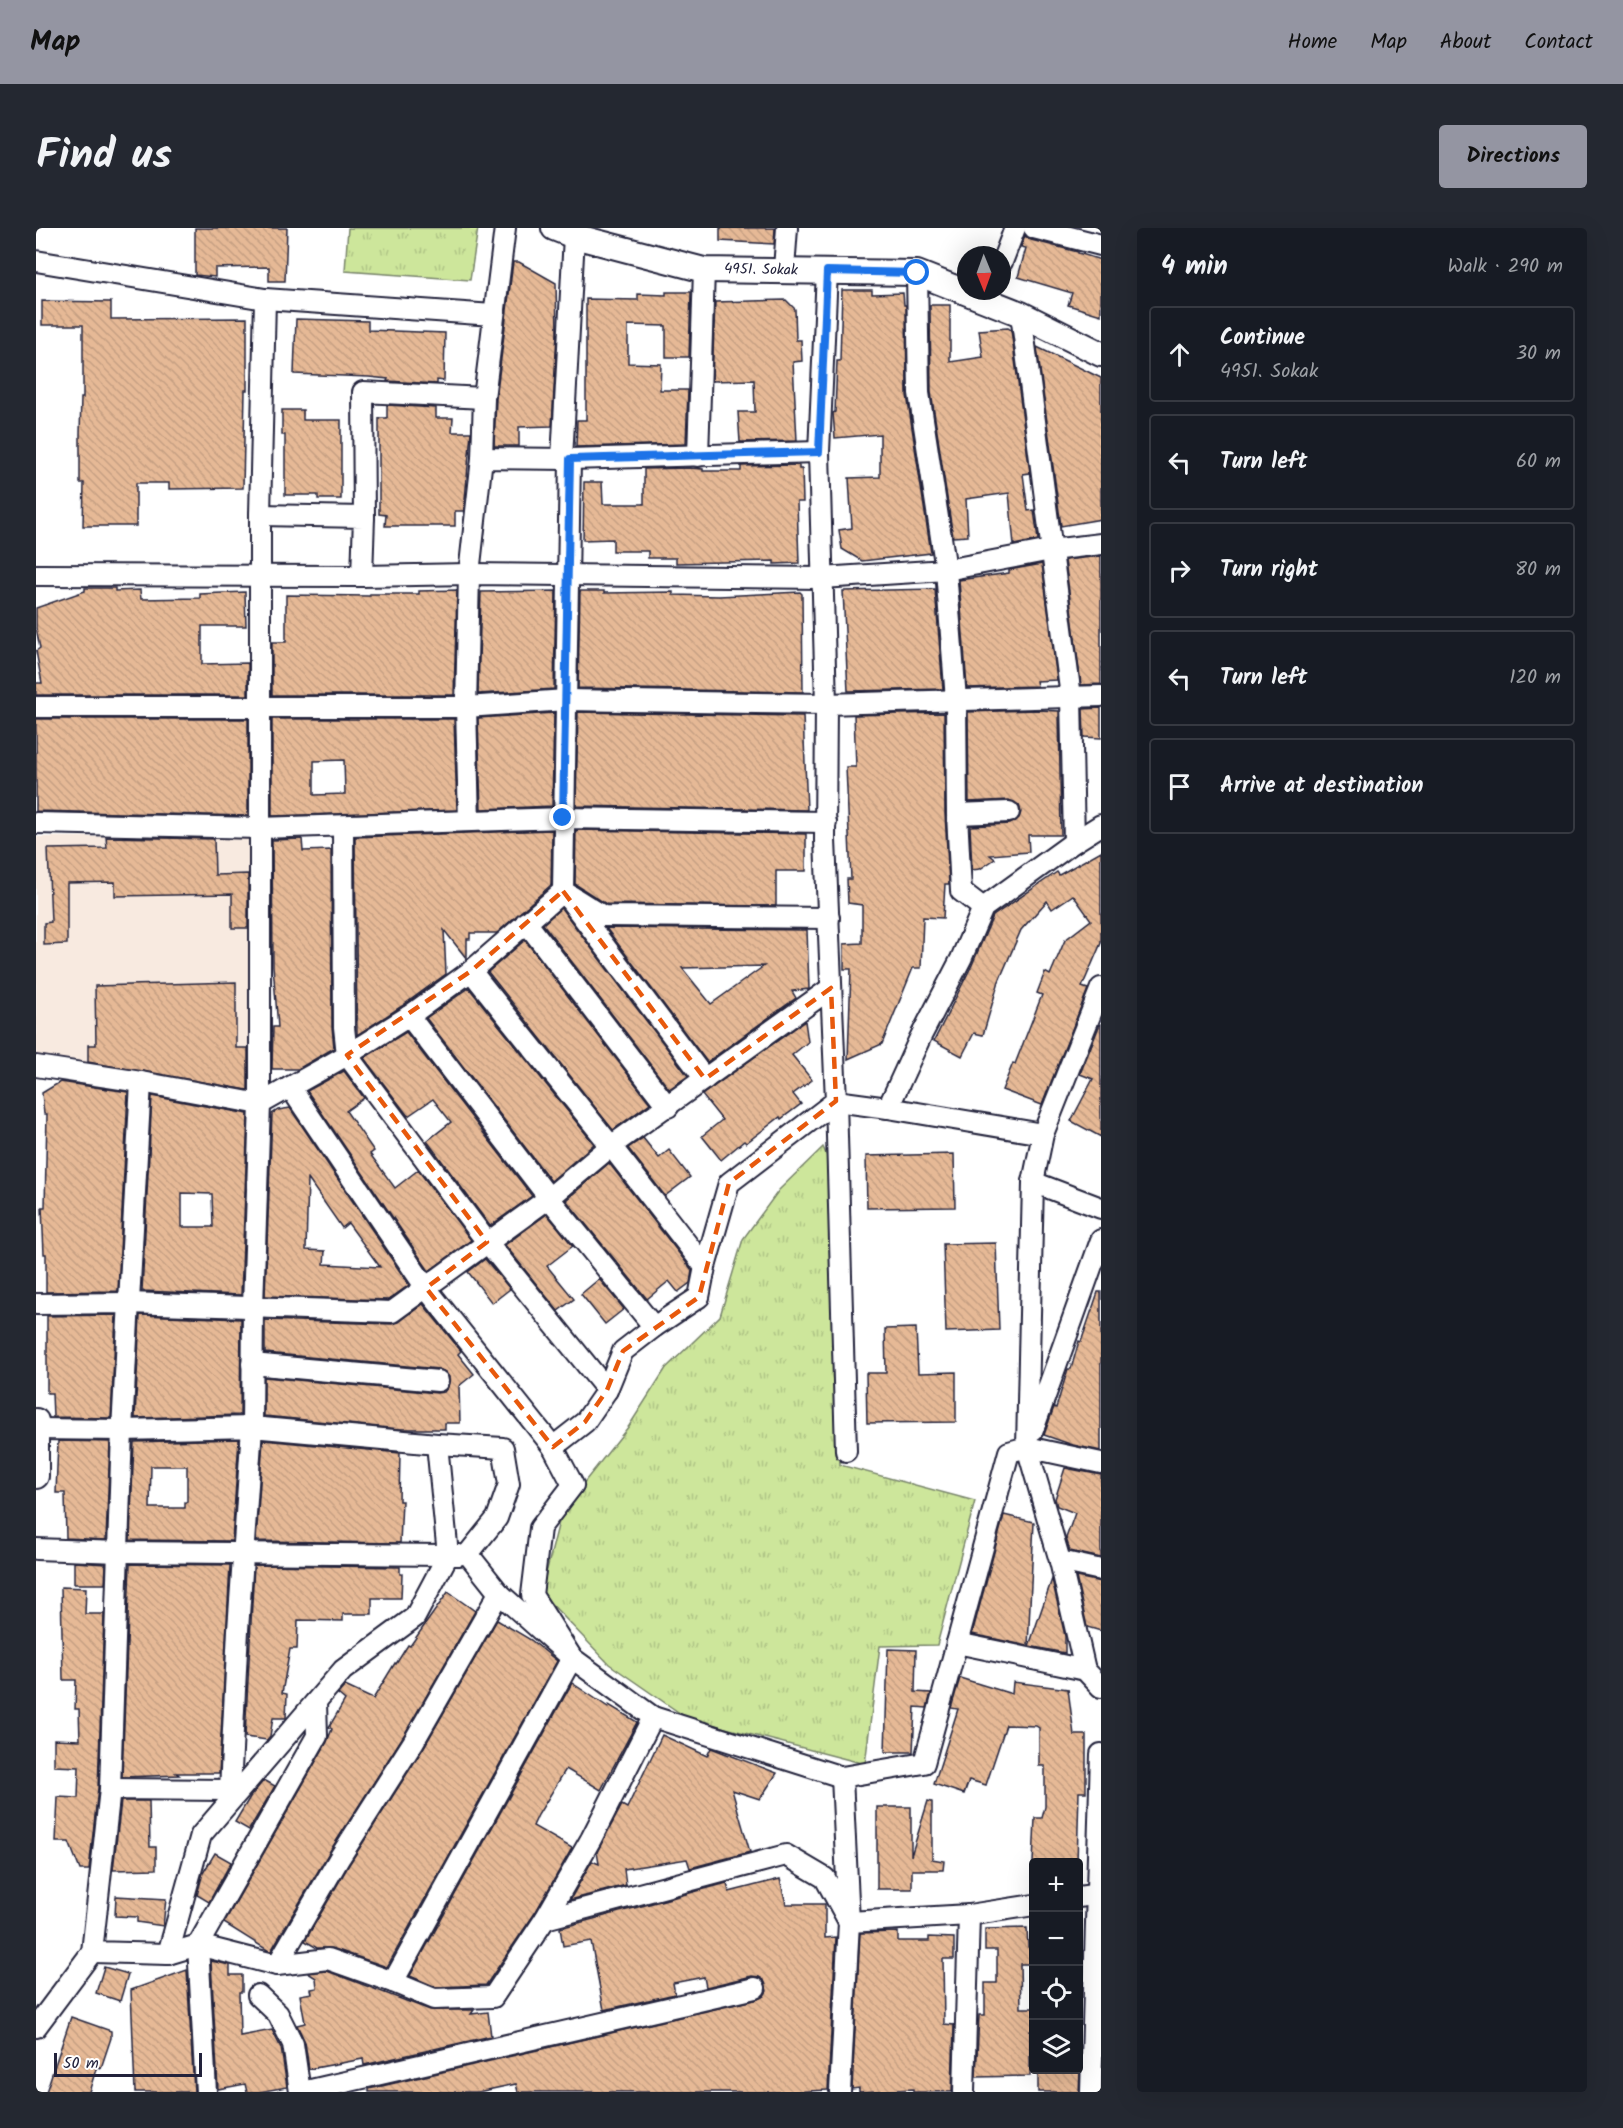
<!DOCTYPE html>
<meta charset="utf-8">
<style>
:root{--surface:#171b24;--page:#242831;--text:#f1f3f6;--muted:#9ea1a6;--line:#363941;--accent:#9495a2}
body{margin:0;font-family:Kalam,sans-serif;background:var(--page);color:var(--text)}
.controls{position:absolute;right:18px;bottom:18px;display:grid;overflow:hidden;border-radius:6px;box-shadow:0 6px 24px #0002}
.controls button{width:54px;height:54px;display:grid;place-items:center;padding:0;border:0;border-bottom:2px solid var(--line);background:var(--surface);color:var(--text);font:30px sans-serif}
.compass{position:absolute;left:921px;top:18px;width:54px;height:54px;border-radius:50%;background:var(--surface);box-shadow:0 6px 24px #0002;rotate:179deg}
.scale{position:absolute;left:18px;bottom:15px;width:148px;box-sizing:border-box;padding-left:6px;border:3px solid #22223b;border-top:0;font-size:16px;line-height:21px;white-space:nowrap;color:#22223b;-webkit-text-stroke:4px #fff;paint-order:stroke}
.stop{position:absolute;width:18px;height:18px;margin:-14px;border:4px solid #1a73e8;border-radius:50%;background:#fff}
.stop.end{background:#1a73e8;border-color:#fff;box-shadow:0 2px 6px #0008}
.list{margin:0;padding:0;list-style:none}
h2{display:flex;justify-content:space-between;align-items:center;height:78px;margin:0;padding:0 24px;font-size:26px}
h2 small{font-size:20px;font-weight:400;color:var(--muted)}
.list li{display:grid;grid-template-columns:39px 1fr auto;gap:18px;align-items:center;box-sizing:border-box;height:96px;margin:0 12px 12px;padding:0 12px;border:2px solid var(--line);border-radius:6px}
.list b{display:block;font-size:22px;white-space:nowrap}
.list p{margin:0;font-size:20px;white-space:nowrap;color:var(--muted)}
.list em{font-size:20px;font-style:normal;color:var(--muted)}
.icon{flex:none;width:33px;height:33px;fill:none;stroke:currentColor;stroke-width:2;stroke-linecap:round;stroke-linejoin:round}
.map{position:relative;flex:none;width:1065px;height:1864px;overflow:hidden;border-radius:6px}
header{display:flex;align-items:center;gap:36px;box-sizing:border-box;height:84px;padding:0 30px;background:var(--accent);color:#111}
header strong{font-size:28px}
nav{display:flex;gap:33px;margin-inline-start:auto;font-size:21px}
.intro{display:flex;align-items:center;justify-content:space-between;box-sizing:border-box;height:144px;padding:0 36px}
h1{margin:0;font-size:42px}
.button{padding:15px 27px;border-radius:6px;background:var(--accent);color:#111;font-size:21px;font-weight:700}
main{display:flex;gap:36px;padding:0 36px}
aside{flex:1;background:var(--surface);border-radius:6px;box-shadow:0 6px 24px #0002}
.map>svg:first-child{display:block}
.built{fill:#f8eae0}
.grass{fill:url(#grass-tufts);stroke:#78846b;stroke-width:1.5}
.building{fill:url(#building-back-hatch);stroke:#22223b;stroke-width:1.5;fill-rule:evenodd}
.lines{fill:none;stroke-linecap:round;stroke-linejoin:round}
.minor-casing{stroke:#22223b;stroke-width:24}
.major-casing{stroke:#22223b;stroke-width:28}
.minor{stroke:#fff;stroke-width:20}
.major{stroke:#fff;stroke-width:24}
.route{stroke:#1a73e8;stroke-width:8}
.marked{fill:none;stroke:#e8590c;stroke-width:4.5;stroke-dasharray:12 8;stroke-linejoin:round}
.labels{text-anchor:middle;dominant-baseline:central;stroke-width:4.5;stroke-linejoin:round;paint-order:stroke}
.street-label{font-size:15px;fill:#22223b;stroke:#fff}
</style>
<header>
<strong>Map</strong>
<nav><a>Home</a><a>Map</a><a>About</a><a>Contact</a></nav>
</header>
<div class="intro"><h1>Find us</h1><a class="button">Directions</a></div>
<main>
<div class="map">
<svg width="1065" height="1864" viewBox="0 0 1065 1864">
<defs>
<pattern id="grass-tufts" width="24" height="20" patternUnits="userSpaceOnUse" patternTransform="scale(1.5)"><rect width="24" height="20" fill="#cde69b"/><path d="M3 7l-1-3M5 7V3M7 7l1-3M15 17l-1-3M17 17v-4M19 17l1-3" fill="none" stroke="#b0c586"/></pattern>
<pattern id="building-back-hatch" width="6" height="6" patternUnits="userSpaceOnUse" patternTransform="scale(1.5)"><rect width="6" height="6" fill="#e6b996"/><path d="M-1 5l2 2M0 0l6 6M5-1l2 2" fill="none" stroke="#c59f82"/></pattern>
</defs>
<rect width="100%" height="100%" fill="#fff"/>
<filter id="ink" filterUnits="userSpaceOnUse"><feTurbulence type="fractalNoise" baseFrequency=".0167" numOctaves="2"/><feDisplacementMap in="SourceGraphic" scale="12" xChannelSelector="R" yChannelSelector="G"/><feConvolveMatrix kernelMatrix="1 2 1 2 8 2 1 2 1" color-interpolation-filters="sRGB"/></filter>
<g filter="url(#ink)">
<polygon class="built" points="219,608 218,869 0,834 0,609"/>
<g class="grass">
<polygon points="312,0 442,0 434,52 309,43"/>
<polygon points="787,919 795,938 804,1237 939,1273 901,1417 844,1418 829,1536 651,1490 573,1436 505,1365 526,1282 593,1198 630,1140 684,1088 707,1011 743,962"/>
</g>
<g class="building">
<polygon points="159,0 251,0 249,53 233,53 233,39 179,40 179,49 159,47"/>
<polygon points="684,0 739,0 738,16 684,13"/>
<polygon points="989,8 995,12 1042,24 1042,25 1065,32 1065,87 1032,77 1036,65 982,49 990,20 985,19"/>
<polygon points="477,34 483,34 520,55 521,105 516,198 483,199 483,218 458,218 460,171"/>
<polygon points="806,62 836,62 836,66 867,65 868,77 870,77 871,167 895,325 826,333 806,321 803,302 816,300 813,250 844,249 844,206 799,210 797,185 799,184 801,133 804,133"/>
<polygon points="630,64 655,64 653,129 630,129 630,98 592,97 592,135 625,136 624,162 652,162 650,216 540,219 541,192 550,192 550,71 602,72 602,66 630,67"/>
<polygon points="750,72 759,81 760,112 765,112 766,133 757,134 761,213 704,214 702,184 719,184 718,152 676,153 679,74"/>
<polygon points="6,73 75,74 75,91 211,90 211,162 209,162 207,260 133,261 133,255 100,255 100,298 47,298 48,255 44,255 44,206 45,170 47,170 47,97 6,97"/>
<polygon points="894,77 914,77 914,134 947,129 943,102 972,100 975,102 994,245 987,246 992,283 998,282 1002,312 978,317 973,265 930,271 932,308 917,309 895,164"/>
<polygon points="260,91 332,93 332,102 409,105 408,153 401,152 401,156 351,153 352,151 333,149 258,146"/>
<polygon points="1001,119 1065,150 1065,291 1025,298"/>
<polygon points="351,177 400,180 400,190 417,190 416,204 435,204 428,283 419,283 419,298 349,298 350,287 343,286 343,190 351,190"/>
<polygon points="246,182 267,182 267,192 305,192 305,271 282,271 282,267 249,267 249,207 246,207"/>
<polygon points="763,237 763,241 766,241 767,274 761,274 763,335 738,336 738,333 640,335 640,330 612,330 612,323 577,323 577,311 547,312 548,254 566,254 567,276 608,276 608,241 653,240 667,241 667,243 705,243 705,238"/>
<polygon points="1065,328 1065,456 1045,457 1029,332"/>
<polygon points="1006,336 1021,452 1000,453 1001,458 931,460 923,352 973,345 973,342"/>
<polygon points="49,360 79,360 79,363 104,362 105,371 164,370 164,366 209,364 210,398 166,398 166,436 212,435 212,467 0,467 0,455 6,455 0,423 4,420 0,400 0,380 49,363"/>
<polygon points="899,361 907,461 812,463 807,363"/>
<polygon points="421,362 418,467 236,467 236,414 250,414 250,367 334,368 334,366 383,366 383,363"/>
<polygon points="520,363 518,461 442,466 445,364"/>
<polygon points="544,363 568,363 568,365 637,364 637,367 683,368 764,364 766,366 767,464 542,460"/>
<polygon points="1065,480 1065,510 1048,509 1047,481"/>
<polygon points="1002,482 1023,483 1025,607 992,607 993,624 954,627 959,631 944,641 936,642 934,598 974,596 983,590 985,584 983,577 973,572 933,574 932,484"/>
<polygon points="542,484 767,488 771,582 540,578"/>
<polygon points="518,485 516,578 445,581 442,490"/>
<polygon points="908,485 909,586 913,656 909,656 907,690 887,689 885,740 877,740 846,816 812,831 815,741 808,741 808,716 826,715 826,677 812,675 811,651 815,651 810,539 820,539 818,487"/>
<polygon points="0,491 212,491 212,588 0,583"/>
<path d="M236 491H418L421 582 236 588ZM308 532 309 566 278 567V533Z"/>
<polygon points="516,602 515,657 461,705 434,705 434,711 431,711 431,731 408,702 410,746 366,778 321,807 319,609"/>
<polygon points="540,602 770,606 770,643 740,643 740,678 570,676 539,656"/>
<polygon points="70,609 178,611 179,647 212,646 212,700 196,700 196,666 79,668 79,654 31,655 31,716 8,717 8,695 15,694 12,621 71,620"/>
<polygon points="266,611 267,623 295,622 296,799 298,820 262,841 236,841 237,799 242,799 237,738 236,612"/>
<polygon points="1065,623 1065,715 1046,759 1052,761 1006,877 966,862 977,835 979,836 1006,767 1001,765 1009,744 1014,747 1029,712 1055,692 1037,667 1016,681 1011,673 985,702 963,753 947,807 938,805 926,828 898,813 936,737 957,688 1021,644 1023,647"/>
<polygon points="525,680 652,848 633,861 507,696"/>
<path d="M570 700 771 702 773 761 756 763 760 770 671 834ZM728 738 675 776 646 740Z"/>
<polygon points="489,712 614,875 577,902 452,744"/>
<polygon points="200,754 200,820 212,820 212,862 52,834 52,817 60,817 59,758"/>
<polygon points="433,760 558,916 515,953 390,790"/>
<polygon points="769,793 772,814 756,827 776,852 757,866 765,876 745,891 744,889 710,915 708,913 685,932 666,908 686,892 666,867"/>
<polygon points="1064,796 1065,796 1065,909 1035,893 1057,851 1044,846"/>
<polygon points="370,804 496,968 454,998 391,913 415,894 397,871 372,888 328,830"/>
<polygon points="308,843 328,870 310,883 338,923 334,926 359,960 382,942 435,1012 393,1043 271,863"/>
<polygon points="24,854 92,864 82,1063 10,1064 10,1026 8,1026 6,979 9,979 11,886 8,886 6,865"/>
<path d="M116 868 212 886 205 1067 106 1063ZM146 965 176 966 177 999H146Z"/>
<path d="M254 880 373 1057 352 1072 229 1068 236 886 242 882ZM272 951 306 1000 312 995 344 1039 288 1036 289 1023 270 1022Z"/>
<polygon points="607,910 623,930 633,922 654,949 629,968 592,920"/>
<polygon points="918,926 919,979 831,980 830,928"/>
<polygon points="573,935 656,1042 654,1055 642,1064 633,1053 611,1071 530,972"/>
<polygon points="511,986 537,1018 511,1038 538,1071 522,1083 469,1017"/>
<polygon points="960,1015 963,1102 910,1104 907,1016"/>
<polygon points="449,1031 474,1061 456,1075 432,1044"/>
<polygon points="563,1051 588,1081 569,1096 545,1066"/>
<polygon points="1062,1064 1065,1064 1065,1223 1037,1217 1008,1207 1018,1179 1020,1180 1032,1141 1035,1141 1043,1113 1045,1114"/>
<polygon points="387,1076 425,1123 422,1126 438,1146 423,1158 424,1195 409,1195 409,1201 364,1201 228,1188 228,1149 401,1165 408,1164 412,1159 413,1149 409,1144 403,1141 229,1125 229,1092 356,1096 363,1094"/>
<polygon points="80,1087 75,1190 17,1189 16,1165 11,1165 11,1088"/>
<polygon points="104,1087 205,1091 204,1187 99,1190"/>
<polygon points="880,1100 882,1145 920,1144 920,1194 831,1195 830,1145 850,1145 849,1101"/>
<path d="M203 1211 196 1313 94 1312 98 1214ZM115 1238H151V1274H149V1280H114Z"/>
<polygon points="227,1212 364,1225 363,1273 366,1273 364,1315 220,1313"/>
<polygon points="22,1213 74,1214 70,1312 30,1310 29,1265 20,1265"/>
<polygon points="1029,1240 1065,1247 1065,1330 1034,1323 1030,1310 1039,1285 1021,1278 1019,1271"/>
<polygon points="968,1287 998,1294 992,1418 936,1406"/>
<polygon points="38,1334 70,1336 69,1356 38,1356"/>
<polygon points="94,1336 194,1337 183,1545 140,1545 143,1547 86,1549"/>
<polygon points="218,1337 364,1339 364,1346 366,1346 365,1370 336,1370 336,1386 307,1386 307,1393 262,1392 261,1421 254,1421 246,1465 251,1466 250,1490 237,1490 234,1508 231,1512 209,1509"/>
<polygon points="1040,1349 1065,1354 1065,1403 1051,1399"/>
<polygon points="1016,1351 1029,1408 1029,1425 993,1418"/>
<polygon points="25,1359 50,1360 49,1386 68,1386 62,1560 53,1642 44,1642 33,1614 20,1614 22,1569 42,1570 43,1539 18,1538 18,1511 44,1512 43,1481 39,1481 40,1452 27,1452"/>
<polygon points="412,1364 439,1383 368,1507 294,1623 235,1723 233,1723 188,1695 291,1514 296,1501 293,1499 309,1472 302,1466 309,1458 337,1471 359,1435 360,1436 372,1417 374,1418"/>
<polygon points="461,1392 495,1412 521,1433 351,1739 296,1720 281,1720 269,1713 314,1635 388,1519"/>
<polygon points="852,1421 880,1422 879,1464 895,1465 891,1480 879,1479 877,1524 849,1524"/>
<polygon points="924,1450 976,1466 977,1454 1032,1461 1038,1507 1050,1507 1050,1564 1043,1564 1041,1635 997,1635 999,1590 1006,1590 1009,1579 1009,1538 1003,1538 1003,1500 1000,1498 970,1497 950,1557 933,1552 928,1566 898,1556 922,1481 915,1480"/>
<polygon points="536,1455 572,1479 573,1477 601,1494 565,1562 530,1541 502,1587 497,1598 536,1620 499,1685 450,1757 400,1759 374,1748"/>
<polygon points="626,1507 671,1528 675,1520 741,1545 724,1571 696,1562 714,1624 654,1640 651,1631 588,1641 590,1657 534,1672 556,1633 563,1636 561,1624 586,1577 591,1580"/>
<polygon points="228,1552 239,1558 213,1602 199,1594 214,1569"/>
<polygon points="85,1573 113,1573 114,1619 120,1619 120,1641 77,1642"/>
<polygon points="892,1573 896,1574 896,1631 908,1633 907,1642 876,1642 876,1661 841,1661 841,1579 875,1579 875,1628"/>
<polygon points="179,1625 195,1634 173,1674 161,1667 167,1645"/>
<polygon points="744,1651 750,1676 789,1676 789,1710 800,1709 792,1862 753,1864 482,1864 480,1856 442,1864 333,1864 333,1861 722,1771 728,1768 731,1763 728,1752 723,1749 716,1748 670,1759 668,1749 637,1755 639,1766 568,1782 555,1713 527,1718 524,1700 691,1655 693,1664"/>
<polygon points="80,1668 130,1671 127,1698 101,1694 101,1689 79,1688"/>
<polygon points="991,1700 992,1719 998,1719 998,1736 984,1736 985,1780 998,1780 998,1802 994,1803 994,1848 940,1849 943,1787 949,1787 949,1755 961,1755 961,1722 949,1722 949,1701"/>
<polygon points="862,1704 862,1713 893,1713 893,1709 918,1710 918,1731 907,1731 908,1796 918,1797 916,1864 877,1864 877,1861 823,1864 823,1860 816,1861 824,1705"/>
<polygon points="175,1733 194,1737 194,1747 206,1747 206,1764 203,1764 204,1808 236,1802 245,1820 251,1859 223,1864 211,1864 209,1856 182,1861"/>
<polygon points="68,1739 92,1746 84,1773 60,1765"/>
<polygon points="151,1742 158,1864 99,1864 95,1762"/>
<polygon points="291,1743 394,1782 438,1782 435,1786 452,1784 455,1808 328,1837 327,1831 273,1841 269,1814 261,1797 269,1795 264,1767 276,1765 275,1761 281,1760 280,1750 272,1745"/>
<polygon points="35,1789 75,1803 75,1810 65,1840 61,1838 53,1864 10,1864"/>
<polygon points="1002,1842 1044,1842 1043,1864 1002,1864"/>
</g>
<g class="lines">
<g class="minor-casing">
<g id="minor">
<polyline points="998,0 1065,17"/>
<polyline points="0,33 229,71 457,87"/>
<polyline points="966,34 979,0"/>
<polyline points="748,41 751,0"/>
<polyline points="881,45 883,165 910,342 920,472 921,586 973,584"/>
<polyline points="985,86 1035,469 1038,614"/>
<polyline points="662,228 668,42"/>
<polyline points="446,230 448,170 469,0"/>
<polyline points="526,231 538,8"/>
<polyline points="534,231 527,663 669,851"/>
<polyline points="224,287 328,289 326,348"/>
<polyline points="328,289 327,164 448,170"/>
<polyline points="0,347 326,348 433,346 786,350 910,342 1015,322 1065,316"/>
<polyline points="0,479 430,479 530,472 790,476 783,224 791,43"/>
<polyline points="921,586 925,663 947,680"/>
<polyline points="433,593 430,479 433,346 446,230 534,231 783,224"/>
<polyline points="0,595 224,600 527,590 790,594"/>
<polyline points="307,598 308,799 311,827 451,1014 571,1162"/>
<polyline points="490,694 632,879"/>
<polyline points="435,743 575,918 669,1039"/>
<polyline points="373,788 513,970 618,1099"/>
<polyline points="0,838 105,854 224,876 311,827 373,788 435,743 527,663 567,688 793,690"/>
<polyline points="254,859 390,1060 517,1219 537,1257 504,1300 496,1367 536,1430 617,1489 555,1611 509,1691 457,1769 398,1771 357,1754"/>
<polyline points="852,880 1007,906"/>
<polyline points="997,954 1065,980"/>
<polyline points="0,1076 92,1075 356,1084 513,970 575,918 795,760"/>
<polyline points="216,1136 402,1153"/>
<polyline points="1,1201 86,1202 216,1199 401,1216 467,1220 473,1256 461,1290 432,1326 463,1365 536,1430 357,1754 292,1731 241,1737 162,1717 132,1726 56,1724 74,1561 194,1562 202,1402 216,1199 217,1078 224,876 224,287 229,71"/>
<polyline points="997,1202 1065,1012"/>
<polyline points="517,1219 549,1194 571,1162 587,1123 618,1099 663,1069 669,1039 693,955 800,873 852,880 884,810 925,731 947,680 1038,614 1065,597"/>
<polyline points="991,1219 997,954 1007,906 1065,760"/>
<polyline points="810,1223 800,873 789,612 790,476 1065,468"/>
<polyline points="1065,1235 991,1219 1024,1333 1065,1342"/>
<polyline points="0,1321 83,1324 412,1327 401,1216"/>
<polyline points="1024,1333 1049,1442"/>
<polyline points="921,1415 973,1224 991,1219"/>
<polyline points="617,1489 806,1549"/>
<polyline points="74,1561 86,1202 105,854"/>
<polyline points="1042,1669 1065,1666"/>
<polyline points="509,1691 750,1627 789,1650 813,1694 933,1687"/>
<polyline points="132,1726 165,1607 307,1442 379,1389 412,1327 423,1327"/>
<polyline points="241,1737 304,1629 378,1513 463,1365"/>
<polyline points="222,1767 242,1786 257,1816 264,1864"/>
<polyline points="0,1799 56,1724"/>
<polyline points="170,1864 162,1717 281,1508 280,1474"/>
<polyline points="266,1864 719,1760"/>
<polyline points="804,1864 813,1694 806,1549 888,1535 921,1415 1049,1442 1065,1459"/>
<polyline points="928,1864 933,1687 998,1677"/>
<polyline points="1055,1864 1065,1526"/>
</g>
</g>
<g class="major-casing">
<g id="major">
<polyline points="518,0 538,8 668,42 881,45 985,86 1065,126"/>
<polyline points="0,1193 0,1248"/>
</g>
</g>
<use href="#minor" class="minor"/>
<use href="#major" class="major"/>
</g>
</g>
<g class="lines" filter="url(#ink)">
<polyline class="route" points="527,590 534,231 783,224 791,43 881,45"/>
</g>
<path class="marked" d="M527 663 669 851 795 760 800 873 693 955 663 1069 587 1123 571 1162 549 1194 517 1219 390 1060 451 1014 311 827 435 743Z"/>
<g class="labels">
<g class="street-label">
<text transform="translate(725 42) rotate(1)">4951. Sokak</text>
</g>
</g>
</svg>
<div class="controls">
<button>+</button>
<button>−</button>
<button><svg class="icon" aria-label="locate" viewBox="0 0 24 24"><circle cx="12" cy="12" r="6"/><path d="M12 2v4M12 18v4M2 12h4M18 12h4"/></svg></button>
<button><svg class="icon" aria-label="layers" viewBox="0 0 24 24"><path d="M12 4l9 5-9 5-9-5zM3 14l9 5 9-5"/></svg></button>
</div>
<svg class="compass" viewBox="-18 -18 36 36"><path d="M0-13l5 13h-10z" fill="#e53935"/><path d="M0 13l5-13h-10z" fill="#9ea1a6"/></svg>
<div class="scale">50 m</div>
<div class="stop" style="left:881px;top:45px"></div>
<div class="stop end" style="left:527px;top:590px"></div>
</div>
<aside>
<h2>4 min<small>Walk · 290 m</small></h2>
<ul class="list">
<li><svg class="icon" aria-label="ahead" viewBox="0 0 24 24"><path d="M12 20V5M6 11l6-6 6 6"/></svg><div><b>Continue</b><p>4951. Sokak</p></div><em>30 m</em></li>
<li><svg class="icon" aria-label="left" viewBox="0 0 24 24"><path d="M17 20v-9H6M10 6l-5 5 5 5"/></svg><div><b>Turn left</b></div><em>60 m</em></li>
<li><svg class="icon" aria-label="right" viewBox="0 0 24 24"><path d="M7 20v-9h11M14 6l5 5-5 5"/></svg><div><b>Turn right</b></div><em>80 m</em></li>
<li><svg class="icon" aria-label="left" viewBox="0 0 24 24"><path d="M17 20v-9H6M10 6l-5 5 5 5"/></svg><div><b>Turn left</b></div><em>120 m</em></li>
<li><svg class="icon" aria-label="arrive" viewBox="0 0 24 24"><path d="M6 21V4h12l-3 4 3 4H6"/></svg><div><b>Arrive at destination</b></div></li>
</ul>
</aside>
</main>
